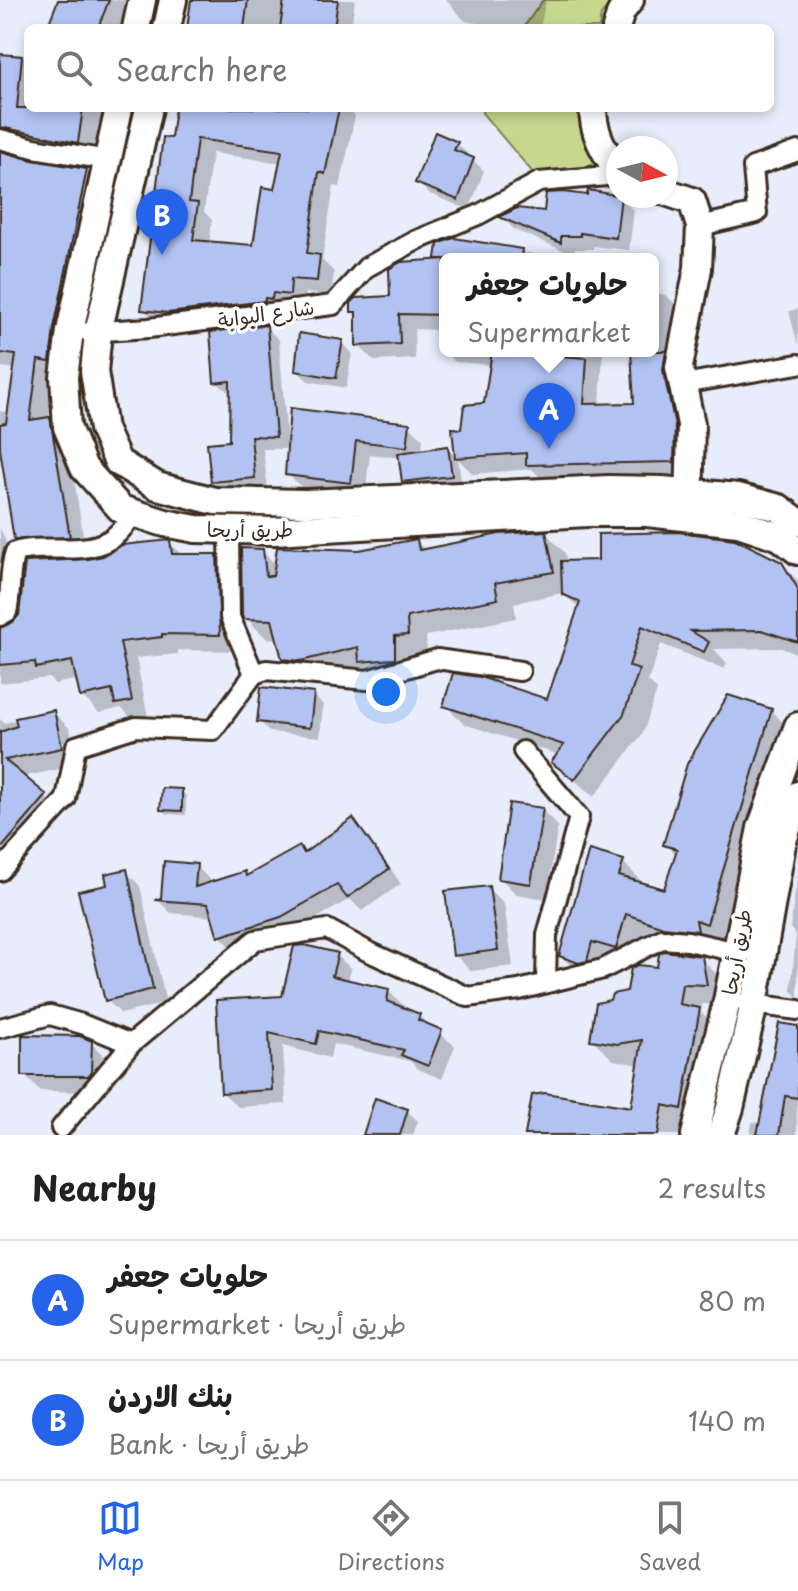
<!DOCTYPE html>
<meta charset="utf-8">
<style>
:root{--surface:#fff;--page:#f6f6f6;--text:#202124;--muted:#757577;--line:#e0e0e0;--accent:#2563eb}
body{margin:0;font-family:"Playpen Sans","Playpen Sans Arabic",sans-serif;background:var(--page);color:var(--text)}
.compass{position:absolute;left:606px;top:136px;width:72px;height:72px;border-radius:50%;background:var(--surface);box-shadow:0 4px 12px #0003;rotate:97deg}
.you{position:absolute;left:386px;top:692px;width:28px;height:28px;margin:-20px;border:6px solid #fff;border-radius:50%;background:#1a73e8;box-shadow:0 0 0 12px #1a73e833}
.badge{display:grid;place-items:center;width:52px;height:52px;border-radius:50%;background:var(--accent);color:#fff;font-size:26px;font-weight:700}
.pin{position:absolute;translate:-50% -66px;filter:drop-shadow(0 2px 4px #0008)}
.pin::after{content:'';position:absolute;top:42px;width:28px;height:24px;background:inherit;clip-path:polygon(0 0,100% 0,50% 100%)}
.popup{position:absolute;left:439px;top:253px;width:220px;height:104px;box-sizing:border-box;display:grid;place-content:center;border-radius:12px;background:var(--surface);filter:drop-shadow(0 2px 6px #0005);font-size:26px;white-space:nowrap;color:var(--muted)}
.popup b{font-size:30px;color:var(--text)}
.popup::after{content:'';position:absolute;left:50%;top:100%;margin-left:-16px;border:16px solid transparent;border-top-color:var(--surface)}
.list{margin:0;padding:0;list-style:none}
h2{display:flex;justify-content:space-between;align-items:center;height:104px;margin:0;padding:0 32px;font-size:34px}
h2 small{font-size:26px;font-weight:400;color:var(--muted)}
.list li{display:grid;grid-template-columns:52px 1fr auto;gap:24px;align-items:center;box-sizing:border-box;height:120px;padding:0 32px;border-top:2px solid var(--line)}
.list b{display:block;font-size:30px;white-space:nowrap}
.list p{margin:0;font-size:26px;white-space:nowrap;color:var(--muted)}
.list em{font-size:26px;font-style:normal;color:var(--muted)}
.icon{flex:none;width:44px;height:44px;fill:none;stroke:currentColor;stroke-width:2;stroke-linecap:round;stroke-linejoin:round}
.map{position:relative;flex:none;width:798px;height:1135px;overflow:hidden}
.search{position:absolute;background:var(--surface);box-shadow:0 4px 12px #0003;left:24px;right:24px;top:24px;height:88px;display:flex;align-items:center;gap:20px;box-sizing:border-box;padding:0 28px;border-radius:12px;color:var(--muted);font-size:30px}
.sheet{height:344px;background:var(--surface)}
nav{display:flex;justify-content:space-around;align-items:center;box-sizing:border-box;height:112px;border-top:2px solid var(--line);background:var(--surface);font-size:22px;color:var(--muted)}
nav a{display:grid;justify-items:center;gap:4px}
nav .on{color:var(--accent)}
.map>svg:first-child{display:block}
.green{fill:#c5d88d;stroke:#808156;stroke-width:2}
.shadow{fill:#0003;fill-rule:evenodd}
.building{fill:#b2c3f3;stroke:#3b2a1e;stroke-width:2;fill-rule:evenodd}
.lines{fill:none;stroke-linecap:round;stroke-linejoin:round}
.street-casing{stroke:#3b2a1e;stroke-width:24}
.secondary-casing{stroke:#3b2a1e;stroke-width:32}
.street{stroke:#fff;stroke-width:18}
.secondary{stroke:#fff;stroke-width:26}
.labels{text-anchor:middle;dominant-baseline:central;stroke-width:7;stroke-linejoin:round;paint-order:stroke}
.street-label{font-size:20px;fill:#3b2a1e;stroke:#fff}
</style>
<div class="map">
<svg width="798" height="1135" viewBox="0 0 798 1135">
<rect width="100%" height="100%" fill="#e8edfb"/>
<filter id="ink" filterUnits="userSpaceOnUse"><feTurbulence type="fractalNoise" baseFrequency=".0125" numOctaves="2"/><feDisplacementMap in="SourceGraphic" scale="16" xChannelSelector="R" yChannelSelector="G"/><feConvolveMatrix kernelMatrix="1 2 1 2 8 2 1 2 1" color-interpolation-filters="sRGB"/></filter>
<g filter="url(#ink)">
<g class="green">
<polygon points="543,0 614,0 601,15 599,28 523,28"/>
<polygon points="482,108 586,108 600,160 572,174 534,174 482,113"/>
</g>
<g class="shadow">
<polygon points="60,0 132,0 121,28 49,28"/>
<polygon points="193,0 355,0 351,28 321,25 320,28 189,28"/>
<polygon points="446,0 546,0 540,28 502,28 465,21"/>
<polygon points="0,56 28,58 28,108 102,108 95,159 9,146 4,155 86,171 103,188 55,376 49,418 67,436 86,553 33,556 16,539 4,459 0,459 0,411 10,413 17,369 0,367"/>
<path d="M177 108H347L355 116 340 187 334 186 322 260 334 272 331 296 306 293 304 309 159 324 143 309ZM212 153 282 163 276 191 255 248 209 244 212 220 204 212Z"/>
<polygon points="436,135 457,144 468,154 466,157 473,160 484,171 469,210 428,193 417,182"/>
<polygon points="620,198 634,211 629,250 593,246 593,249 575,249 574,255 515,230 502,218 546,213"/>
<polygon points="454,240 561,259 445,259 445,351 603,351 600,405 636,405 633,351 653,351 653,293 666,295 682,311 690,477 544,481 532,469 473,474 458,459 462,486 414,492 404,481 400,458 370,454 365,496 302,488 288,474 289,449 263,449 268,490 226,494 213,481 231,443 232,395 216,382 266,327 279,340 287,441 409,425 423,439 422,452 447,448 457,458 463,431 486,405 492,365 455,362 439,346 440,330 414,329 415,359 374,361 358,345 358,316 353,311 392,298 438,262 440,246"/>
<polygon points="798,309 798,345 789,311"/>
<polygon points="342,342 352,353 346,388 308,381 297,371"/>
<polygon points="0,528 18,571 12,624 88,561 169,542 183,556 216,556 233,573 236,651 178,650 178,654 136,658 148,717 134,720 121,708 99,713 82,696 78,679 55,684 49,678 0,683"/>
<polygon points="545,533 565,553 567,563 781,564 798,581 798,654 781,648 714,649 727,663 724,669 661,644 648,681 657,690 643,733 594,797 554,762 559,755 464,724 445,705 548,701 580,609 563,593 514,603 516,618 426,636 427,654 414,655 415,678 381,680 369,668 322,680 304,679 283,658 278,639 266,638 246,618 262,551 276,565 416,541 426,551"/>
<polygon points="313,695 323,705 320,737 270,732 259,721"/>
<polygon points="771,710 790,730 727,942 684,946 646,932 636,966 658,970 701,958 722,980 727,1005 702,1004 701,1012 720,1031 702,1129 684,1125 682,1135 527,1135 632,1109 640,1065 613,1060 592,1039 612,1002 629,993 637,967 612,961 606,980 600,981 581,976 561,956 623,862 642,882 642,884 666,891 677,855 666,844"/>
<polygon points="53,712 70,729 78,765 22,777 56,807 15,856 0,843 0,719 4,723"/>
<polygon points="182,791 186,796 186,815 167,814 163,809"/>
<polygon points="542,810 558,826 546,899 516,894 500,878"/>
<polygon points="353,821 367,835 401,884 362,911 350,899 296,930 234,950 220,936 214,917 171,913 159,901 196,866 210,880 209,884 244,873 248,877 305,855"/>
<polygon points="126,872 140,886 166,1003 121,1014 107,1000 110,886"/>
<polygon points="798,873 798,997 791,990 796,935 790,928"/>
<polygon points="488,888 504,904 513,966 471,971 455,955"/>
<polygon points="337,955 351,969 348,982 388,991 403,1005 402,1009 419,1016 455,1046 442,1079 418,1069 410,1061 333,1044 330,1058 283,1046 286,1104 238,1107 223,1093 284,998"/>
<polygon points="798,1028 797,1135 750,1135 752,1122 761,1123"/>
<polygon points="91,1043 107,1059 105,1092 40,1091 24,1075"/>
<polygon points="407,1111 418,1121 413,1135 365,1135"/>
</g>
<g class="building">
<polygon points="58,0 109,0 98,28 47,28"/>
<polygon points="191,0 248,0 244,28 187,28"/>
<polygon points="284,0 338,0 334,28 280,28"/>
<polygon points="0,54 22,56 17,108 83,108 78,143 0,127"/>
<path d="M175 108H339L325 174 319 172 307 253 320 255 317 281 291 279 290 295 273 293 272 299 265 298V301L168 313 141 310 163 137 171 138ZM197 139 282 151 274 189 262 187 253 245 193 240 198 203 189 202Z"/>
<polygon points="435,132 458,142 454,150 474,158 458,200 415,183"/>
<polygon points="0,151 32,160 87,169 54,328 50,362 38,360 30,420 50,417 70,537 14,540 0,449 0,424 6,423 16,355 0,353"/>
<polygon points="588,190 621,196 616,238 580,233 580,236 561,236 561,243 499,217 517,208 544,211 546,193 563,192 587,195"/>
<polygon points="454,238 522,249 521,259 436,259 438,244"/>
<polygon points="445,259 445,315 399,314 400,344 356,346 356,312 351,312 351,303 356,298 390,296 389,269 401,262"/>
<polygon points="267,325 276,437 251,436 255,478 211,482 207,443 229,441 230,381 214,383 210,332"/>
<polygon points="299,333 343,340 336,378 295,371"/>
<polygon points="492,351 587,358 584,404 634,403 631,351 666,351 663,370 675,425 674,462 526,465 526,453 455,458 452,428 461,429 464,405 484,403"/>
<polygon points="290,408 410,423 407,447 356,441 351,483 285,475"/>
<polygon points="448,446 452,476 402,482 398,453"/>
<polygon points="546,531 554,572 495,583 498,599 407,617 408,635 395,636 395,659 359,662 358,647 301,661 282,659 272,620 244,619 242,615 241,548 263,549 266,576 273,576 277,547 359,550 417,539 419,550 499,534"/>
<polygon points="678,532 735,539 782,562 798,589 798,642 761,630 691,631 709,642 704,652 642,626 629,666 639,670 624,714 574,780 551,762 564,745 443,706 453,673 480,677 547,699 580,602 562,594 561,561 598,560 598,534"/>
<polygon points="170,540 172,554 217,554 220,635 162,634 162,637 120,642 132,701 115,704 112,690 80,697 72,661 36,668 35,662 0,665 0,628 13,622 19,615 25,562 88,559 103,556 122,545"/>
<polygon points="261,687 314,693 310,728 257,722"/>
<polygon points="728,695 772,709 707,924 696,920 698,931 663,927 626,914 616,949 592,942 587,961 579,963 559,956 589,850 624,860 619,876 664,889 677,849 663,845 687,764"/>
<polygon points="54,710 62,748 5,760 47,795 0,850 0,732 17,726 15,718"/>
<polygon points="162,788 182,789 182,811 160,810"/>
<polygon points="509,803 543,808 531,884 498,879"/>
<polygon points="353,818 389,869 347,898 337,885 281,917 218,937 208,904 155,900 161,898 164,861 197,864 195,887 245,871 246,876 300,846 304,853"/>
<polygon points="127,869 153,989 105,1001 78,891 107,885 105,874"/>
<polygon points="489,886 498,950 453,956 445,891"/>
<polygon points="304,945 338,953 332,976 389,989 387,1001 420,1014 418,1020 442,1030 428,1066 401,1055 404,1050 319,1031 316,1044 269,1033 272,1090 221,1093 216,1000 282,996 294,946"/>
<polygon points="664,951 702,956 707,985 682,984 679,1004 700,1008 682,1109 663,1105 658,1135 525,1135 532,1095 545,1093 631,1107 642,1040 617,1044 590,1040 596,1003 610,1000 612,994 627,991 631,968 638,965 657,967 659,954"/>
<polygon points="779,1023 798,1026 798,1098 785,1096 779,1135 757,1135"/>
<polygon points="22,1035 80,1036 92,1041 91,1073 88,1076 22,1076"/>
<polygon points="375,1098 408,1109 400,1135 363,1135"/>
</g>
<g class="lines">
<g class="street-casing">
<g id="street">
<polyline points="0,139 34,148 108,160"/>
<polyline points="700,226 757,213 753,167 798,151"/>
<polyline points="88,332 149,328 333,305 367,267 417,240 478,215 539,182 618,175"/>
<polyline points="683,384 798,364"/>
<path d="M0 616 7 612C12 592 8 572 15 552 44 543 81 556 109 540 119 535 127 522 135 513"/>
<polyline points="254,674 266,670 367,680 437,659 520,671"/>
<polyline points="523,751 579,817 547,935 546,983"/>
<polyline points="0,871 66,799 76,746 136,727 213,730 254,674 230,617 229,530"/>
<polyline points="745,1003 798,1010"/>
<polyline points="0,1028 50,1015 82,1024 131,1044 255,940 327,929 367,951 468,997 519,990 603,969 662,939 688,941 737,952 748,950"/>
<polyline points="61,1128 131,1044"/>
</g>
</g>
<g class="secondary-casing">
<g id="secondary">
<polyline points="136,28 142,0"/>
<polyline points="167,28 173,0"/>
<polyline points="616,28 621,12 630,0"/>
<polyline points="119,108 70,331 64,377 67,427 84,468 121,509 165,523 196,529 274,531 587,513 647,513 738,523 780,537 798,551"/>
<polyline points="149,108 98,333 94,371 103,429 118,462 157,486 215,501 306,503 609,489 662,490 738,497 779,508 798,522"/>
<path d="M593 108C593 132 603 151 618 170"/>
<polyline points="666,192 692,201 700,226 698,268 679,367 691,424 689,509"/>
<polyline points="695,1135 727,1001 761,828 798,726"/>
<polyline points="721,1135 730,1108 754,1004 782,844 798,795"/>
</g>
</g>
<use href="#street" class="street"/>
<use href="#secondary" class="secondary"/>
</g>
</g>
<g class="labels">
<g class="street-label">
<text transform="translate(266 313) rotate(-8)">شارع البوابة</text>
<text x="250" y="529">طريق أريحا</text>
<text transform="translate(736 952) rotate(-80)">طريق أريحا</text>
</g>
</g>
</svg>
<svg class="compass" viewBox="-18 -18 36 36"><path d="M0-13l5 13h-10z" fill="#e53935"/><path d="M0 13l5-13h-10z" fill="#757577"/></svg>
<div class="you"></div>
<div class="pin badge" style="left:549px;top:449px">A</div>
<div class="popup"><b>حلويات جعفر</b>Supermarket</div>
<div class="pin badge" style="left:162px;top:255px">B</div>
<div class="search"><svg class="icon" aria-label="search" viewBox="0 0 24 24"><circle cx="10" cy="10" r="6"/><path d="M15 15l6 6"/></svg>Search here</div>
</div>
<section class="sheet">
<h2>Nearby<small>2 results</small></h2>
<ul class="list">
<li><span class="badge">A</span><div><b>حلويات جعفر</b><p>Supermarket · طريق أريحا</p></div><em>80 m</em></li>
<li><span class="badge">B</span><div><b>بنك الاردن</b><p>Bank · طريق أريحا</p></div><em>140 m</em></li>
</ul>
</section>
<nav>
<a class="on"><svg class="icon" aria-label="map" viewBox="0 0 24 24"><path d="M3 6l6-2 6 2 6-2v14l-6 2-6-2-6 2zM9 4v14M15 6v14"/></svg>Map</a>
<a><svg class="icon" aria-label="directions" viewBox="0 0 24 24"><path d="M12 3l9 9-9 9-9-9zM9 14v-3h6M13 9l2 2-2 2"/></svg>Directions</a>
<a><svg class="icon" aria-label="saved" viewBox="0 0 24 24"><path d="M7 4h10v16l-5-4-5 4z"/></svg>Saved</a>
</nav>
